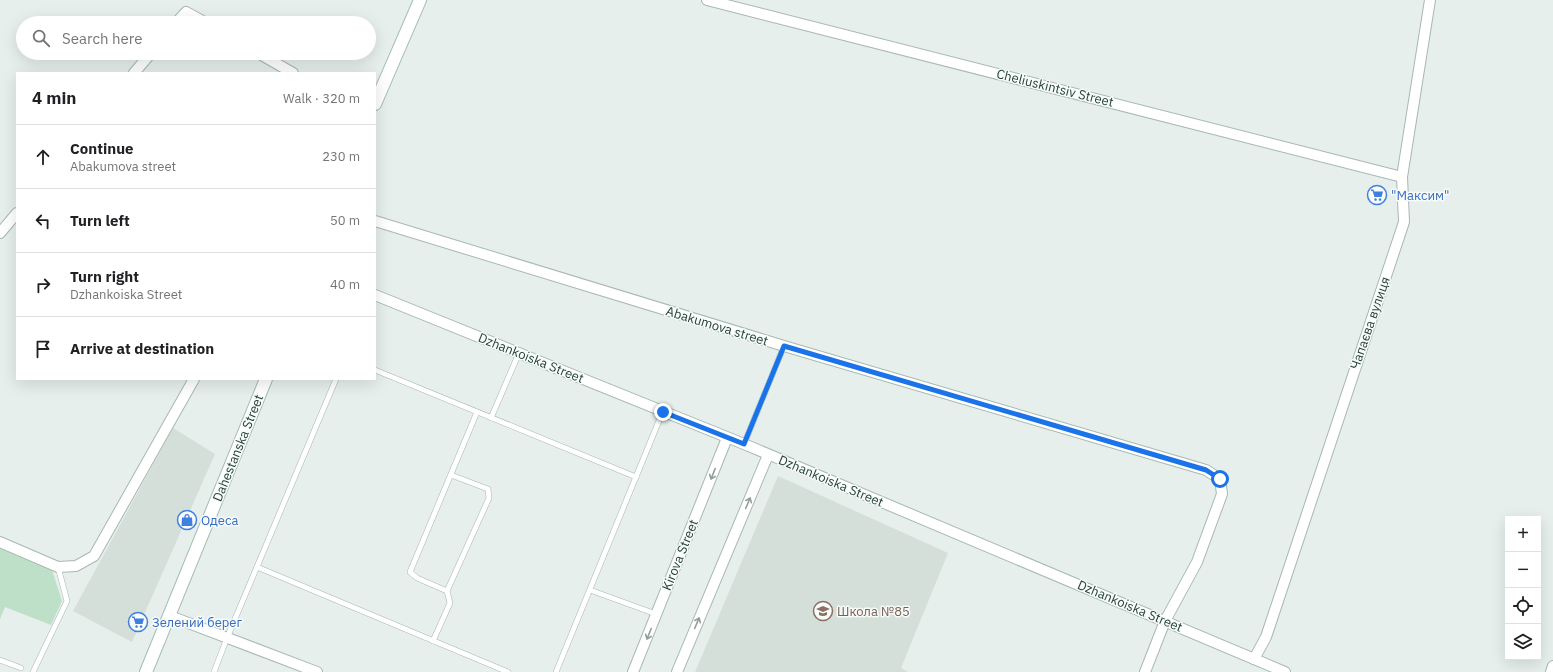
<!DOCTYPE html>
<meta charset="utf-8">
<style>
:root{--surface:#fff;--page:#f6f6f6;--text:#202124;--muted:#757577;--line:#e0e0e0}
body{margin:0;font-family:"IBM Plex Sans",sans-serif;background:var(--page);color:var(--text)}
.controls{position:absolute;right:12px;bottom:12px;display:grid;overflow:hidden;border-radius:0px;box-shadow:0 4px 16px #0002}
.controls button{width:36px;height:36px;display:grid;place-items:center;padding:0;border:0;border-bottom:1px solid var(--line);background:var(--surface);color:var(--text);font:20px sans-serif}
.stop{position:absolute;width:12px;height:12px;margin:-9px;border:3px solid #1a73e8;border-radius:50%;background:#fff}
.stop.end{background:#1a73e8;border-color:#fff;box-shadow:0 1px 4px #0008}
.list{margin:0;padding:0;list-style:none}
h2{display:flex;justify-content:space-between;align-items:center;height:52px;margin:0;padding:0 16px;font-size:17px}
h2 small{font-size:13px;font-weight:400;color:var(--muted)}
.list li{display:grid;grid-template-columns:26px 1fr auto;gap:12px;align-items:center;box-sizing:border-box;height:64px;padding:0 16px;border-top:1px solid var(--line)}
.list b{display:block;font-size:15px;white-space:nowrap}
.list p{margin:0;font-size:13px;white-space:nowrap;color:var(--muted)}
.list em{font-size:13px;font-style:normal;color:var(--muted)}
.icon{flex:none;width:22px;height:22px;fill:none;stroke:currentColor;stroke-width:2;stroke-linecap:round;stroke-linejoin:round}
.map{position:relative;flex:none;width:1553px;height:672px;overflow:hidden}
.search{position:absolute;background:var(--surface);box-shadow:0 4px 16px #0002;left:16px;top:16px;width:360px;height:44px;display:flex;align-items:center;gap:10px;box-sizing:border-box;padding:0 14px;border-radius:22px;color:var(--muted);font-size:15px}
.panel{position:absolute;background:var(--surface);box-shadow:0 4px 16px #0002;left:16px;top:72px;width:360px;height:308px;border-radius:0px}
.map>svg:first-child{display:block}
.built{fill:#d4dfda}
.grass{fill:#bfe0c8}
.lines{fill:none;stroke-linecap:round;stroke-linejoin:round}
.lane-casing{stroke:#a8b8b2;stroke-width:6}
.street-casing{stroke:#a8b8b2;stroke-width:12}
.secondary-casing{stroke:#a4bbb3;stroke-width:14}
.lane{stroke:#fff;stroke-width:5}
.street{stroke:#fff;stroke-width:10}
.secondary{stroke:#fff;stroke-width:12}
.oneway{stroke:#92a09c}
.route{stroke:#1a73e8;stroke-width:5}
.labels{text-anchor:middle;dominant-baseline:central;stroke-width:3;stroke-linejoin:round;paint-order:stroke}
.street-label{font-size:13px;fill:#24423a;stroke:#f7fbf9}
.shop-label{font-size:13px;fill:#366cbe;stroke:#f7fbf9;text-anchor:start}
.education-label{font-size:13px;fill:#785e54;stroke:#f7fbf9;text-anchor:start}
</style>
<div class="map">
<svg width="1553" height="672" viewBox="0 0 1553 672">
<rect width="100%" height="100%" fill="#e6efeb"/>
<g class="built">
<polygon points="173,428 215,454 132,642 73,611"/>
<polygon points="778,476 948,553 901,668 908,672 695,672"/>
</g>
<polygon class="grass" points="0,548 52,570 62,601 51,625 5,607 0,619"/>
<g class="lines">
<g class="lane-casing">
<g id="lane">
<polyline points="375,370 636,477"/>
<polyline points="491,418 519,353"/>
<polyline points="744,444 784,346"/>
<polyline points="257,567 508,672"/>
<polyline points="590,590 656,614"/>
<polyline points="447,591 489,498 488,489 451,475"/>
<polyline points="433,641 450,603 447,591 417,578 410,572 477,412"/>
<polyline points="0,660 21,668"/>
<polyline points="33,672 67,601 58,567"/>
<polyline points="214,672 227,638 336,379"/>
<polyline points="556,672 663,411"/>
</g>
</g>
<g class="street-casing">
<g id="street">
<polyline points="707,0 1402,177"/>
<polyline points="176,23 186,12 206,23"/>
<polyline points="258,53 293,73"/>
<polyline points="134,73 151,53"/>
<polyline points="375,221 784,346 1206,470 1220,479 1222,494 1197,562 1165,621 1145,672"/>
<polyline points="0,233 17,213"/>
<polyline points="375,295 744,444 1285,672"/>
<polyline points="0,542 58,567 76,566 94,556 194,379"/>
<polyline points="170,616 317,672"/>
<polyline points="1254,659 1266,637 1404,222 1402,177 1430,0"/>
<polyline points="633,672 727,438"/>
<polyline points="677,672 768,455"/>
<polyline points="1551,672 1553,666"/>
</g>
</g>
<g class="secondary-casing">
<g id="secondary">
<polyline points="375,104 420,0"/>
<polyline points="146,672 266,379"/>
</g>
</g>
<use href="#lane" class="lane"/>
<use href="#street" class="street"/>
<use href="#secondary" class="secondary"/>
</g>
<defs><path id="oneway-shaft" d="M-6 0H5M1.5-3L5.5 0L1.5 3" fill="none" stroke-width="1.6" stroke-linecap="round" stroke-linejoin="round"/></defs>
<g class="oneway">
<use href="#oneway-shaft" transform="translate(713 474) rotate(112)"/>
<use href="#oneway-shaft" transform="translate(748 503) rotate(-67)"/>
<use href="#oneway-shaft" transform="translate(697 623) rotate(-67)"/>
<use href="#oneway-shaft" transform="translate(649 634) rotate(112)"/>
</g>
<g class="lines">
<polyline class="route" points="663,412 744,444 784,346 1206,470 1220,479"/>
</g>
<defs>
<g id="supermarket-ring" transform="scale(1)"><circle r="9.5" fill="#f7fbf9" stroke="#3f7fe0" stroke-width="1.5"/><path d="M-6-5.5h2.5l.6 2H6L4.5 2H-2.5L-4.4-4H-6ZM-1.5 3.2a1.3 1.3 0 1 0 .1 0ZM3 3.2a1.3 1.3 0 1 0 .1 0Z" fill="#3f7fe0"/></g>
<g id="shop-ring" transform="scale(1)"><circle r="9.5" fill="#f7fbf9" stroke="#3f7fe0" stroke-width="1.5"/><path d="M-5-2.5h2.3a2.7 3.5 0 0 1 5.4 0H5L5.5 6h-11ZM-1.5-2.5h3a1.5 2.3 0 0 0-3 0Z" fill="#3f7fe0"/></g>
<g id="school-ring" transform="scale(1)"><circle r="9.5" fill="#f7fbf9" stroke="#8d6e63" stroke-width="1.5"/><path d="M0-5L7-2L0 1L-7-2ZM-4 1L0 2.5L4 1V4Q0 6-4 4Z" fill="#8d6e63"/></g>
</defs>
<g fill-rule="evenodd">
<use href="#supermarket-ring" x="1377" y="195"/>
<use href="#shop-ring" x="187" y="520"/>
<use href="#school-ring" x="823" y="611"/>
<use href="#supermarket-ring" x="138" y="622"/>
</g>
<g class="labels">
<g class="street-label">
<text transform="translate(1055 88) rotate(14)">Cheliuskintsiv Street</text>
<text transform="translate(1370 323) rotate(-71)">Чапаєва вулиця</text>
<text transform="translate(717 326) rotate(17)">Abakumova street</text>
<text transform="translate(531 358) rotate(22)">Dzhankoiska Street</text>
<text transform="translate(238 448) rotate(-68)">Dahestanska Street</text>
<text transform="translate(831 481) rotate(23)">Dzhankoiska Street</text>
<text transform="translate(680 555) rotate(-68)">Kirova Street</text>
<text transform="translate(1130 606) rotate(23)">Dzhankoiska Street</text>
</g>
<g class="shop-label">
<text x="1391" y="195">"Максим"</text>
<text x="201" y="520">Одеса</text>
<text x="152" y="622">Зелений берег</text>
</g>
<g class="education-label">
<text x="837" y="611">Школа №85</text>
</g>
</g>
</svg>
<div class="controls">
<button>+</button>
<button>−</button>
<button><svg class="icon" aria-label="locate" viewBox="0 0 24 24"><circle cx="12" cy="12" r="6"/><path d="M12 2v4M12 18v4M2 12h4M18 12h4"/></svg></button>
<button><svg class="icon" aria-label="layers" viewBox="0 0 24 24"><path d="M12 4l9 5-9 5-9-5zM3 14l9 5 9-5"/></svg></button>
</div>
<div class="stop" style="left:1220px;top:479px"></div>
<div class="stop end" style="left:663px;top:412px"></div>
<div class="search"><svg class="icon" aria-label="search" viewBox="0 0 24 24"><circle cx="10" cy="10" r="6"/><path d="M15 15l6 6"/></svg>Search here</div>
<section class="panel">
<h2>4 min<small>Walk · 320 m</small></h2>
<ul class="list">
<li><svg class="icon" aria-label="ahead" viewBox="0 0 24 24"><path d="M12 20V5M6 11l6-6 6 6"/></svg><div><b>Continue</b><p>Abakumova street</p></div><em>230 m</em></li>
<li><svg class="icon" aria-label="left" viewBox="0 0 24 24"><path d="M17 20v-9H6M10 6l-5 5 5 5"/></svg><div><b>Turn left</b></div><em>50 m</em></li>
<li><svg class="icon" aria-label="right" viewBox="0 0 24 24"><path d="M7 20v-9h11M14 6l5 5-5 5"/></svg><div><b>Turn right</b><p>Dzhankoiska Street</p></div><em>40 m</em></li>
<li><svg class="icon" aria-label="arrive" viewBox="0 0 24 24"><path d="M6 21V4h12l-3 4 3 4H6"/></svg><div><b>Arrive at destination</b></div></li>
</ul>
</section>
</div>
